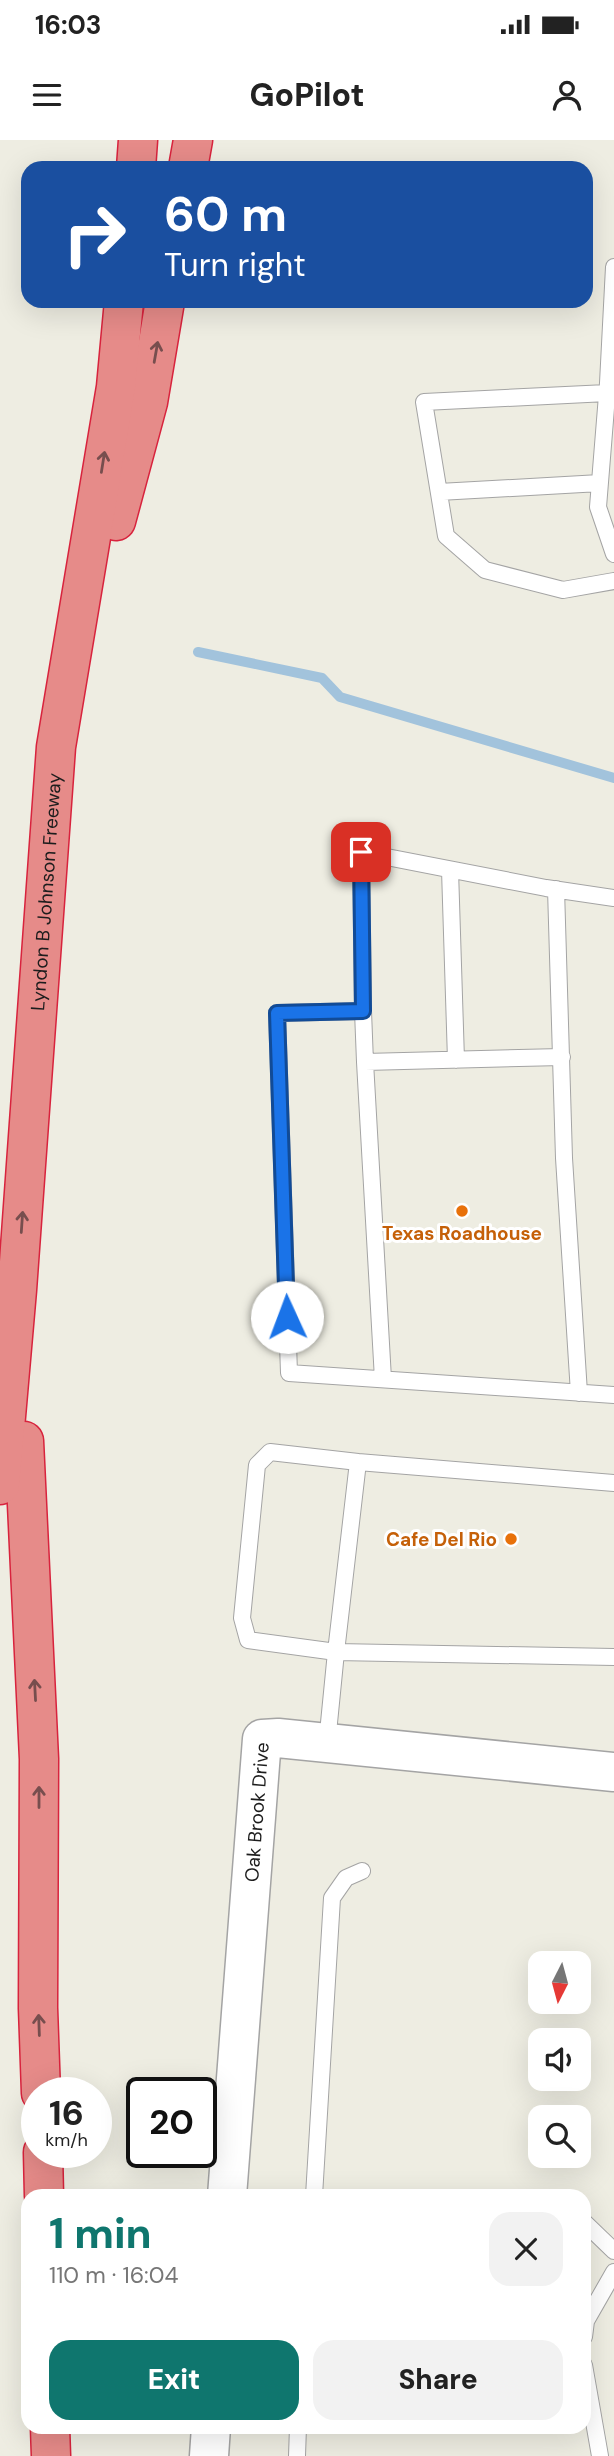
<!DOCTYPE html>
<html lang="en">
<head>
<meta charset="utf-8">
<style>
	:root { --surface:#fff; --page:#f2f2f2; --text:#222; --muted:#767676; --accent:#0f766e }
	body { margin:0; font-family:"DM Sans",sans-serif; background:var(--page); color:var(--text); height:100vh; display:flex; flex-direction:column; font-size:26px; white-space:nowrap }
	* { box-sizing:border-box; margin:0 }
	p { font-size:23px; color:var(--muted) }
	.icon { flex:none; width:38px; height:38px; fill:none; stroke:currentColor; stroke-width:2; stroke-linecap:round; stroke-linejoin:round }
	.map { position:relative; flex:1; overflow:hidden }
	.panel { position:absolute; left:21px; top:2049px; width:570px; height:245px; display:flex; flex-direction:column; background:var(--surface); border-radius:21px; box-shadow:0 7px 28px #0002 }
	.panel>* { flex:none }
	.top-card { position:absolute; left:21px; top:21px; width:572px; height:147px; border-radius:21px; box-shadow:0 7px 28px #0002; background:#1a4fa0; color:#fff; overflow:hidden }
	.needle { width:46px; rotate:186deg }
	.tools { position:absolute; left:528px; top:1811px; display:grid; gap:14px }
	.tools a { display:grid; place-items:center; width:63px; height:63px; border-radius:14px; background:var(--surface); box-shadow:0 7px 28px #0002; font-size:35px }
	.speed { position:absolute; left:21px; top:1937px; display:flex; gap:14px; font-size:35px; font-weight:700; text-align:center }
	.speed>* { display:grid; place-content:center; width:91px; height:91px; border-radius:50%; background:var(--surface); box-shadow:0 7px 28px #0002; line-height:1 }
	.speed small { font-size:18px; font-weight:400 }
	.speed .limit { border:4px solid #111; border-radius:10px; background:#fff; color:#111 }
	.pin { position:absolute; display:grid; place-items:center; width:60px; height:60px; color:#fff; margin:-30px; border-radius:14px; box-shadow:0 4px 10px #0006 }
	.me { position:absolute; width:77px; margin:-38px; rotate:358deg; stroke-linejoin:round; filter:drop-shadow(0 0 5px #0008) }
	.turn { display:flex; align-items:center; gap:24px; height:147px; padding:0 28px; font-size:32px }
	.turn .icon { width:91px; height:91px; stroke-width:2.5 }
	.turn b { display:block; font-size:49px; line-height:60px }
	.round { display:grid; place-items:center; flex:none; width:74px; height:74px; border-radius:21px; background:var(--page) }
	.summary { display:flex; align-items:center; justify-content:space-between; height:119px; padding:0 28px }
	h1 { font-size:42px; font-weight:800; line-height:52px; color:var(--accent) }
	.action { display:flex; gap:14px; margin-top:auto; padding:14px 28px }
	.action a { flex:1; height:80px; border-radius:21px; background:var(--accent); color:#fff; font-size:28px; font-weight:800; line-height:80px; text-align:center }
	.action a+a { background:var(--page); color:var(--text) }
	.status { display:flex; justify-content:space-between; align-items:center; height:49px; padding:0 35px; background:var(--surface); direction:ltr }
	.status svg { height:19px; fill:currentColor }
	header { display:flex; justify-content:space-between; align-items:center; height:91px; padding:0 28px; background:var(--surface); font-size:32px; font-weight:800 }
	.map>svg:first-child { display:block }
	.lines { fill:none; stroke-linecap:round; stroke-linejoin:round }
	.stream { stroke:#a2c3dc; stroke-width:10 }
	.service-casing { stroke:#a4a4a4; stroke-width:18 }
	.tertiary-casing { stroke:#a4a4a4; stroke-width:41 }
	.motorway-casing { stroke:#d8233d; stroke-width:41 }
	.service { stroke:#fff; stroke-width:16 }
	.tertiary { stroke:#fff; stroke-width:38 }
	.motorway { stroke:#e68b89; stroke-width:38 }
	.oneway { stroke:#774e4e }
	.route-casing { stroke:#114b97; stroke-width:18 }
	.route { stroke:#1a73e8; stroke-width:12 }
	.food-dot { fill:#e8710a; stroke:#fff; stroke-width:2.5 }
	.labels { text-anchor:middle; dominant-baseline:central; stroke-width:6; stroke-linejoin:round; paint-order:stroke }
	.street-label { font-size:19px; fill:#1d1d1d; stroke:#fff }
	.food-label { font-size:19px; font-weight:bold; fill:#c56008; stroke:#fff }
</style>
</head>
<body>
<div class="status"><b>16:03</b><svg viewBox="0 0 49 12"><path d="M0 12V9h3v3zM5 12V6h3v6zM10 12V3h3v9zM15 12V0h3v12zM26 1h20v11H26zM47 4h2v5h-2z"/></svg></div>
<header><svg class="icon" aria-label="menu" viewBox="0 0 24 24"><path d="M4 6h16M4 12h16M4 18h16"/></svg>GoPilot<svg class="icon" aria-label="person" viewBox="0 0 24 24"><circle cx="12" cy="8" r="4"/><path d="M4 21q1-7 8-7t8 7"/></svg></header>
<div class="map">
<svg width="614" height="2316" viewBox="0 0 614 2316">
	<rect width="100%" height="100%" fill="#eeede2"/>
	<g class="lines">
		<path class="stream" d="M198 512 322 538 340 557 614 638"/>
		<defs>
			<path id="service" d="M614 127 608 243 598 367 614 414
				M607 253 424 262 446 396 485 430 563 450 614 441
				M439 352 600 343
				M450 730 456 920
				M556 749 564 1018 579 1253
				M614 758 546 748 361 712 363 871 277 873 289 1233 614 1255
				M363 871 365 922 562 917
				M365 922 383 1239
				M358 1322 270 1312 257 1325 242 1478 248 1500 336 1512 358 1322 614 1343
				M327 1603 336 1512 614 1517
				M314 2056 332 1758 346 1738 362 1731
				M584 2082 614 2111
				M584 2197 586 2181 614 2132
				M584 2225 600 2316
				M297 2316 298 2287"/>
			<g id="tertiary">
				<path id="s1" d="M227 2056 262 1599 278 1598 614 1632"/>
				<path d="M209 2316 211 2287"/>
			</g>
			<g id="motorway">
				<path d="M136 28 138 0"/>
				<path d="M188 28 193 0"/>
				<path d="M116 381 148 262 165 161"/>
				<path d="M24 1301 39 1619 38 1868 41 1953"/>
				<path id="s2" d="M0 1345 17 1150 56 607 116 247 124 161"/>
				<path d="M43 2012 44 2056"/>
				<path d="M50 2287 51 2316"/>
			</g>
		</defs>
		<use href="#service" class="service-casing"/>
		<use href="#tertiary" class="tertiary-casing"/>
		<use href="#motorway" class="motorway-casing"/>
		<use href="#service" class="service"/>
		<use href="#tertiary" class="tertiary"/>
		<use href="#motorway" class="motorway"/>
	</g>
	<defs><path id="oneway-shaft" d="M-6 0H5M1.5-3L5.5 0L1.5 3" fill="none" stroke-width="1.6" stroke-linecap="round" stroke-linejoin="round" transform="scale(1.75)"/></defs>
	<g class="oneway">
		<use href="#oneway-shaft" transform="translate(156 212) rotate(-80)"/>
		<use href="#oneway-shaft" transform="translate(103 322) rotate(-81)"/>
		<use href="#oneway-shaft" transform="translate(22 1082) rotate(-86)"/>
		<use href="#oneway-shaft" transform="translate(35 1550) rotate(-93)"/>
		<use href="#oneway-shaft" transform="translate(39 1657) rotate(-90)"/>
		<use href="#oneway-shaft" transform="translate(39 1885) rotate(-92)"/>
	</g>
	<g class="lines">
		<defs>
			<path id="route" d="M287 1177 277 873 363 871 361 712"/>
		</defs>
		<use href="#route" class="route-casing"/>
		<use href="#route" class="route"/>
	</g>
	<g class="food-dot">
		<circle cx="462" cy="1071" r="7"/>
		<circle cx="511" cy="1399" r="7"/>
	</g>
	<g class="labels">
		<g class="street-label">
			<text stroke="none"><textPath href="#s2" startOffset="595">Lyndon B Johnson Freeway</textPath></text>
			<text stroke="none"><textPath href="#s1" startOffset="385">Oak Brook Drive</textPath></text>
		</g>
		<g class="food-label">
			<text x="462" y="1093">Texas Roadhouse</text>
			<text x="497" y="1399" text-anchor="end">Cafe Del Rio</text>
		</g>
	</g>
</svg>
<div class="tools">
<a><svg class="needle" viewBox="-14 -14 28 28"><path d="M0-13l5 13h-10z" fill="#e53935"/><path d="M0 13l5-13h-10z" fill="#767676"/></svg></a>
<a><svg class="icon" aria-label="sound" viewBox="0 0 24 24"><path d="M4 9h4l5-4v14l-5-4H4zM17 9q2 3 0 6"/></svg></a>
<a><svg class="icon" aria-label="search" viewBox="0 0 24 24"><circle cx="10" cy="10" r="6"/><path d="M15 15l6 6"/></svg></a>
</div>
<div class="speed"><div>16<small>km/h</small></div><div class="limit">20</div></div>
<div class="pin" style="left:361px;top:712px;background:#d93025"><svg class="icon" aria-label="arrive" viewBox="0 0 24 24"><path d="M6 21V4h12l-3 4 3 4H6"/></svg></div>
<svg class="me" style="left:287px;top:1177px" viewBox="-20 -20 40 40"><circle r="19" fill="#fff"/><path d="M0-13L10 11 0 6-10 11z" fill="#1a73e8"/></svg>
<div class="top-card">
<div class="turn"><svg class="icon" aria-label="right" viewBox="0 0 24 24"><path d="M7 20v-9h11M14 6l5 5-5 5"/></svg><div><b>60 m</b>Turn right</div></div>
</div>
<section class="panel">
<div class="summary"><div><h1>1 min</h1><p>110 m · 16:04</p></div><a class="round"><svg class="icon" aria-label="close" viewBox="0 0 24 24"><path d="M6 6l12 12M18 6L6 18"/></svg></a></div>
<div class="action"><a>Exit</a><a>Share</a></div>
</section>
</div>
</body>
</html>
